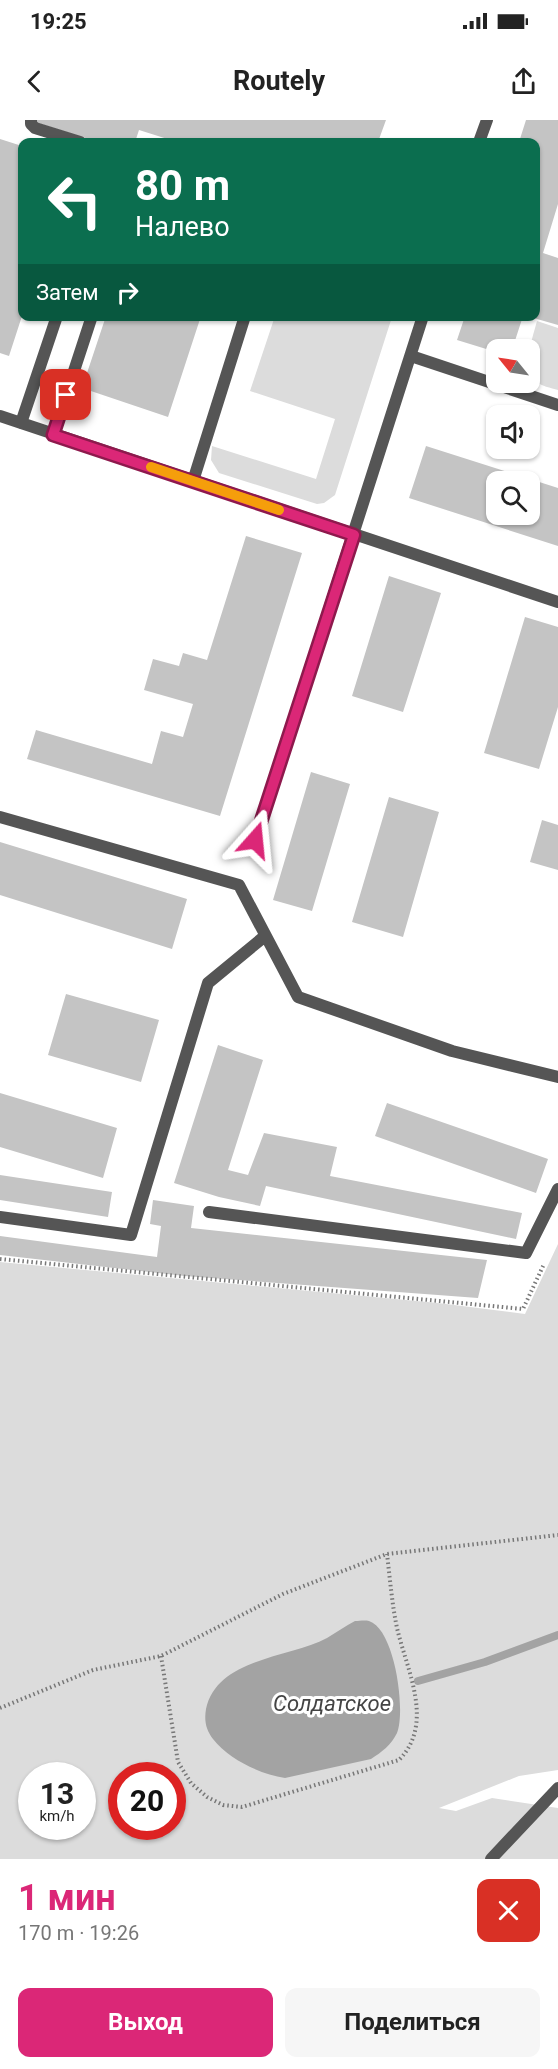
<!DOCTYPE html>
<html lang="ru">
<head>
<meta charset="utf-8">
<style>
	:root { --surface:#fff; --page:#f6f6f6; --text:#222; --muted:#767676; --accent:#db2777 }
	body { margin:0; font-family:Roboto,sans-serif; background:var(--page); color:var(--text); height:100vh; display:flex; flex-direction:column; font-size:22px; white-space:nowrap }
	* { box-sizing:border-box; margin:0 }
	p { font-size:20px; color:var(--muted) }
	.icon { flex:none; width:33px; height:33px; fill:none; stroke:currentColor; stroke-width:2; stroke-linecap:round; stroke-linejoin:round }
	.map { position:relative; height:1739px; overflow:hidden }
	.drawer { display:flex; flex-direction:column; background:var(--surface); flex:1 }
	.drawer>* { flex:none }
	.guide { position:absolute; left:18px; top:18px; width:522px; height:183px; border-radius:12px; box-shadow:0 2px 4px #0004; background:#0b6e4f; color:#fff; overflow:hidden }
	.needle { width:39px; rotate:300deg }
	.tools { position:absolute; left:486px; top:219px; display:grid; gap:12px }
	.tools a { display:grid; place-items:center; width:54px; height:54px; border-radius:12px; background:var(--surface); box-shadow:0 2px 4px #0004; font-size:30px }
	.speed { position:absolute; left:18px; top:1642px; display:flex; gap:12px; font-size:30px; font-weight:700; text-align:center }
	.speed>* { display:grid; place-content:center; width:78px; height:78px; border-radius:50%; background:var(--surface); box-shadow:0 2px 4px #0004; line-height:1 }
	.speed small { font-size:15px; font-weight:400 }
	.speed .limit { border:9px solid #d22; background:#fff; color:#111 }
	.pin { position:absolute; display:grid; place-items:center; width:51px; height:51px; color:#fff; margin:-26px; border-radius:12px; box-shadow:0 3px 9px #0006 }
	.me { position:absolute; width:66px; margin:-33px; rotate:18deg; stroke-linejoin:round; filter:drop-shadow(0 0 4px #0008) }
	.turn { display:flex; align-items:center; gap:21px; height:126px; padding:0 18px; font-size:27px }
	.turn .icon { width:78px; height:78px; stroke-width:2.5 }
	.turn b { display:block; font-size:42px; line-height:51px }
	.then { display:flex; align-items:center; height:57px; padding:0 18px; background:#0003; gap:12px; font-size:22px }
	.round { display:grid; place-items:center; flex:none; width:63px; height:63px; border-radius:12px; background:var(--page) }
	.headline { display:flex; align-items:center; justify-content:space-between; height:102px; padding:0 18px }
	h1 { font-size:36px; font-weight:700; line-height:45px; color:var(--accent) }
	.primary-button { display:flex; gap:12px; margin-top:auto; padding:12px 18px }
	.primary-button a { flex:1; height:69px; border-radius:12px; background:var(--accent); color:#fff; font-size:24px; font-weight:700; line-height:69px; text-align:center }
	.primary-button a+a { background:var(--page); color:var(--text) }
	.status { display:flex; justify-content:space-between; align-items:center; height:42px; padding:0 30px; background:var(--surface); direction:ltr }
	.status svg { height:16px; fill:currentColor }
	header { display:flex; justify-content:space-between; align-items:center; height:78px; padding:0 18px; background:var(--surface); font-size:27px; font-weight:700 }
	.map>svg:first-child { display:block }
	.green { fill:#dcdcdc; fill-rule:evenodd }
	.water { fill:#a3a3a3 }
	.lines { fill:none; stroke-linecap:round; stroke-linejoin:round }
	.stream { stroke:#a3a3a3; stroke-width:8 }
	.building { fill:#c4c4c4; fill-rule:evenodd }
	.path { stroke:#777; stroke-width:4; stroke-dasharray:1.5 3; stroke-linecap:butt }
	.service { stroke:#555; stroke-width:12 }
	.route-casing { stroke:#8e194d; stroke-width:15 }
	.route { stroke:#db2777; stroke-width:10 }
	.slow { stroke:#f59e0b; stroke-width:10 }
	.labels { text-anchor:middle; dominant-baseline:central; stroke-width:6; stroke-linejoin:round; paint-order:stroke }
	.water-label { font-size:22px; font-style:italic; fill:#444; stroke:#fff }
</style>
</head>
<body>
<div class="status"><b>19:25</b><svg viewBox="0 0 49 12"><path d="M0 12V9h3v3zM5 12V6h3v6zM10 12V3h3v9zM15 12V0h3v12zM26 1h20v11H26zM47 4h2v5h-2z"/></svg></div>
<header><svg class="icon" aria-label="back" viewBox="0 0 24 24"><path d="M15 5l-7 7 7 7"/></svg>Routely<svg class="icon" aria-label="share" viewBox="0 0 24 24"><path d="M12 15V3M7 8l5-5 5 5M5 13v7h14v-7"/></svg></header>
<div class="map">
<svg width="558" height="1739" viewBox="0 0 558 1739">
	<rect width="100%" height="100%" fill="#fff"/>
	<path class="green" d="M275 196 392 197 335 375 324 383 317 384 219 353 211 340 212 326 316 359 335 299 250 271Z
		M537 201 558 208V270C551 268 541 266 535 261 521 250 533 216 537 201Z
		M558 1124V1650L519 1656 439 1688 456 1691 492 1678 558 1688V1739H0V1142L438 1183 525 1194ZM32 1656H82V1707H32ZM122 1656H172V1707H122Z"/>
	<path class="water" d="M355 1501C359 1501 365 1500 369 1501 395 1509 406 1591 397 1613 391 1625 382 1632 371 1639L285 1658C259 1654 229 1639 213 1619 206 1610 204 1601 206 1589 217 1538 289 1538 327 1518 337 1512 345 1506 355 1501Z"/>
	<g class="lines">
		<path class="stream" d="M418 1561 485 1542 558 1515"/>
	</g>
	<path class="building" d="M36 0H386L378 22H177L139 10 135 22H98L35 2Z
		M526 0H558V84L543 133 558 138V205L530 197 536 196V22H519Z
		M0 19 22 26V196L9 236 0 233Z
		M106 196H201L168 297 82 268Z
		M465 196H523L512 230H496V232L457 220Z
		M426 326 558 368V426L409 378ZM496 362H530V394H496Z
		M246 416 302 433 220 696 27 639 36 610 152 644 161 611 183 617 193 584 144 570 153 539 179 546 183 533 207 540Z
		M389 456 441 473 403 592 352 576Z
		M525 497 558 507V587L539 649 484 633Z
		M311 652 350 664 312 791 273 780Z
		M389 677 439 692 403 817 352 802Z
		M542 700 558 705V750L530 742Z
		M0 722 187 779 172 829 0 775Z
		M66 874 159 900 141 962 48 935Z
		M218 925 263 940 228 1050 248 1055 264 1013 337 1027 330 1056 522 1093 516 1119 266 1066 260 1086 219 1077 174 1063Z
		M0 973 117 1008 103 1058 0 1027Z
		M387 983 548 1039 536 1073 375 1016Z
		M0 1055 112 1072 108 1097 0 1080Z
		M153 1080 194 1086 191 1108 487 1140 478 1178 185 1156 0 1135V1116L157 1137 161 1106 150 1104Z"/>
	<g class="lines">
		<path class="path" d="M0 1139 523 1189 544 1144
			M161 1536 178 1642 191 1663 207 1677 223 1685 242 1687 399 1640C435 1603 407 1551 397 1508 392 1484 390 1459 387 1434
			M0 1588 93 1550 161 1536 283 1474 387 1434 558 1415"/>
		<path class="service" d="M31 0V4L35 8 80 22
			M479 22 487 0
			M411 236 558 285
			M0 296 558 482
			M21 303 57 196
			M53 315 92 196
			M193 361 245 196
			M0 697 239 765 298 877 452 931 558 957
			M255 720 423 196
			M209 1092 526 1133 558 1069
			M0 1097 131 1115 208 863 265 816
			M491 1739 558 1668"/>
	</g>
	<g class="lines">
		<defs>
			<path id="route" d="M66 275 53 315 354 415 255 720"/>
		</defs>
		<use href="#route" class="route-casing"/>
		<use href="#route" class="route"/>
		<path class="slow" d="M151 347 279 390"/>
	</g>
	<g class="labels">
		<g class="water-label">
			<text x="332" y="1583">Солдатское</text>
		</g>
	</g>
</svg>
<div class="tools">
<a><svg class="needle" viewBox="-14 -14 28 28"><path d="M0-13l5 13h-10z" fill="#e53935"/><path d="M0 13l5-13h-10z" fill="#767676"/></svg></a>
<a><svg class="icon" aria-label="sound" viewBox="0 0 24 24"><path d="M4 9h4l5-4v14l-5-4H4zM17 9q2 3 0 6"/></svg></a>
<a><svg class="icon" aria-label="search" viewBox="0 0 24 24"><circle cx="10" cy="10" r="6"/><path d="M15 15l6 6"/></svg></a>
</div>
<div class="speed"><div>13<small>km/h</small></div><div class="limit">20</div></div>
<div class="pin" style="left:66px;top:275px;background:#d93025"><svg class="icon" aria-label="arrive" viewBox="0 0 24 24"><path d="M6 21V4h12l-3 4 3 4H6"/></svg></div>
<svg class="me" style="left:255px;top:720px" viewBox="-20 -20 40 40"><path d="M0-17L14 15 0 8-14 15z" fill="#db2777" stroke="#fff" stroke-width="4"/></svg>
<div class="guide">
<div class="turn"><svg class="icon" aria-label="left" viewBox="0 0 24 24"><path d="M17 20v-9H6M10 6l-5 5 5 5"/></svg><div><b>80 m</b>Налево</div></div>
<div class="then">Затем<svg class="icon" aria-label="right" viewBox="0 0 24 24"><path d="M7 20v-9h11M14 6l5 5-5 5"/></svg></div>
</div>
</div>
<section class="drawer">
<div class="headline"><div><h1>1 мин</h1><p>170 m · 19:26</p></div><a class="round" style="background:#d93025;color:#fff"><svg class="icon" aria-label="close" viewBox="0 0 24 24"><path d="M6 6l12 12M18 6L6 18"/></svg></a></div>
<div class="primary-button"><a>Выход</a><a>Поделиться</a></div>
</section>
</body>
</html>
